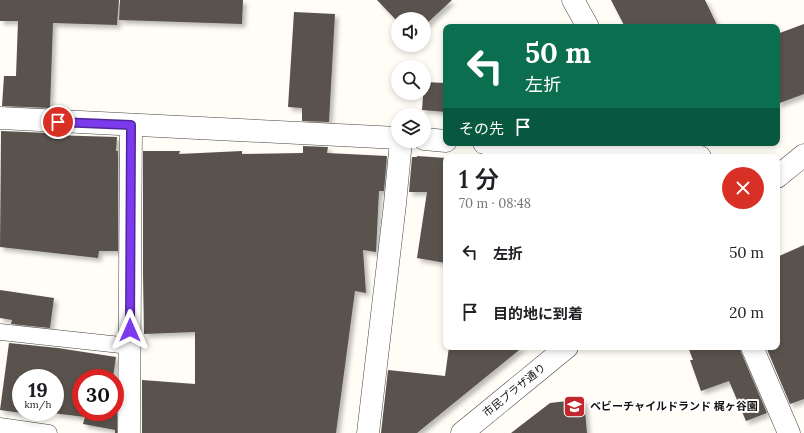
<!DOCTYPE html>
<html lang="ja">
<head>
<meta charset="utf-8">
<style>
	:root { --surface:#fff; --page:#f2f2f2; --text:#202124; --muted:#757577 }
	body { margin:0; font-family:Lora,"Noto Sans JP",serif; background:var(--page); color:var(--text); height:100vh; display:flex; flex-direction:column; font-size:15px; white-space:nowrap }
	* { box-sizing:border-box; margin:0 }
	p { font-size:13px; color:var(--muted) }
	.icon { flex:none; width:22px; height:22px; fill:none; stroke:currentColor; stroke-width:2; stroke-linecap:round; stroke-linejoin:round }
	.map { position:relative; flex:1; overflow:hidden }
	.sheet { position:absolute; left:443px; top:154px; width:337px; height:196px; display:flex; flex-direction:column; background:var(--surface); border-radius:8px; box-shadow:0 2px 6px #0003 }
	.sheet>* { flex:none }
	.hud { position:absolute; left:443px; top:24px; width:337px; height:122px; border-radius:8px; box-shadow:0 2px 6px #0003; background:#0b6e4f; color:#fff; overflow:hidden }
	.buttons { position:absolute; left:391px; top:12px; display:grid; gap:8px }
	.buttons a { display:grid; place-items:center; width:40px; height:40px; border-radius:50%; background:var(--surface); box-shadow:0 2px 6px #0003; font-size:20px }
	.speed { position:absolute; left:12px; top:369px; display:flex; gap:8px; font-size:20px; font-weight:700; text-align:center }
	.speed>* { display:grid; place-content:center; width:52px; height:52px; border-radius:50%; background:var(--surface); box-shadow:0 2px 6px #0003; line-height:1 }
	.speed small { font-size:10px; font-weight:400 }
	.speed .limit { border:6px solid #d22; background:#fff; color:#111 }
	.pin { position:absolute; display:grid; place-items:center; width:34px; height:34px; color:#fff; margin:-17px; border:2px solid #fff; border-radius:50%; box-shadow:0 1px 4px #0007 }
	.me { position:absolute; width:44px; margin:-22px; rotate:0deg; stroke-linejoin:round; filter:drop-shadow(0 0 3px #0008) }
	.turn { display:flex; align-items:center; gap:14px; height:84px; padding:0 16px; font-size:18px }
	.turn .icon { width:52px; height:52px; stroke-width:2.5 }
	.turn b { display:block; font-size:28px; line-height:34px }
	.then { display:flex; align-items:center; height:38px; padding:0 16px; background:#0003; gap:8px; font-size:15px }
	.round { display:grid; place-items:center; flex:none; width:42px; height:42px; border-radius:21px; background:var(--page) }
	.headline { display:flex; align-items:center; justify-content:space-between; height:68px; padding:0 16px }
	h1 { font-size:24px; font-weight:600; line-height:30px }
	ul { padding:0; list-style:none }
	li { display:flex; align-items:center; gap:12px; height:60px; padding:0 16px }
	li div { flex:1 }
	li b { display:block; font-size:15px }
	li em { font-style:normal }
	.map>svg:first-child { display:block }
	.building { fill:#5a524d; fill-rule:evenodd; filter:url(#shadow) }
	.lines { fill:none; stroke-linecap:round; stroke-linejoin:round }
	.service-casing { stroke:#444; stroke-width:17 }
	.minor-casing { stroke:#444; stroke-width:23 }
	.tertiary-casing { stroke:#444; stroke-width:23 }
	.service { stroke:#fff; stroke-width:16 }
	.minor { stroke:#fff; stroke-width:22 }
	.tertiary { stroke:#fff; stroke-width:22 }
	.route-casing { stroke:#51269a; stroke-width:10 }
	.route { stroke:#7c3aed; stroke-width:7 }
	.labels { text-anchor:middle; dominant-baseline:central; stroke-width:4; stroke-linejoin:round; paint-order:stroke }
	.street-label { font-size:11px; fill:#111; stroke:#fff }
	.poi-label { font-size:11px; font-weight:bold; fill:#111; stroke:#fff; text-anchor:start }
</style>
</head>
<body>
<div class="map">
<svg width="804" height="433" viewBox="0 0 804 433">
	<defs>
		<filter id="shadow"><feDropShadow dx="3.5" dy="3.5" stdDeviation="2" flood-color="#0004"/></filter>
	</defs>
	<rect width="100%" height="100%" fill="#fffdf5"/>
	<path class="building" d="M0 0H119L117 25 53 23 50 108 2 106 4 76H16L18 21H0Z
		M120 0H243L242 24 119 20Z
		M377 0H452L424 26V19H398V22Z
		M611 0H705L718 27H625Z
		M294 12 335 14 329 122 302 121V108L288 107Z
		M804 24V94L777 104V34Z
		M424 82 446 83V112L422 110Z
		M1 131 49 133V135L117 137 116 151H118V251H99L98 258 0 247Z
		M303 146 328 147 327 153 387 156 384 191H379L376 252 363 250 366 293 355 291 336 433H142V380L195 384V332L144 334 143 274V151H180L179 154 242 151V154L303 153Z
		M417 156 446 158V263L417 258 427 192H409L412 157H417Z
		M804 245V399L790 404 766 347H777V257Z
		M0 290 54 298 50 328 11 324 12 320 0 318Z
		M9 343 58 348 116 357 113 377 117 378V433H115V430L83 424 85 417 44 412H55V378H21V412H37V415L0 410ZM81 378H115V412H81Z
		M449 347H523L417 433H381L388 370 445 376Z
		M688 347H740L741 352 767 413 746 421 729 381 701 391 690 360H693Z
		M584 399 587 433H511L550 403Z"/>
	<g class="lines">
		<defs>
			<path id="service" d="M0 332 130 346
				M0 426 49 433"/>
			<path id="minor" d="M573 0 588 27
				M0 118 398 138
				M424 139 446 141
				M484 143 662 154 700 157
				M752 347 789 433
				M129 433 131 125
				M368 433 395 204 401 141"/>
			<path id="tertiary" d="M777 177 804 155
				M462 433 567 347"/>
		</defs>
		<use href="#service" class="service-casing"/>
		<use href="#minor" class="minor-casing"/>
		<use href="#tertiary" class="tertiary-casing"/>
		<use href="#service" class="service"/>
		<use href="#minor" class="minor"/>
		<use href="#tertiary" class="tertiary"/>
	</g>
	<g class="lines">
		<defs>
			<path id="route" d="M58 122 131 125 130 330"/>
		</defs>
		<use href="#route" class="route-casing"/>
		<use href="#route" class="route"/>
	</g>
	<defs>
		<symbol id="school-square" viewBox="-11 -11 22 22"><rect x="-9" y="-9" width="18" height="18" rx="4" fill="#c4262e" stroke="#fff"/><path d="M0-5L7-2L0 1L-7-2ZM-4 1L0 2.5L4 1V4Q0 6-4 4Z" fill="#fff"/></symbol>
	</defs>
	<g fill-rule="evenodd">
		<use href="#school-square" x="562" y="394" width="25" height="25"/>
	</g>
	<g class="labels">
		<g class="street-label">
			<text transform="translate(514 390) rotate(-39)">市民プラザ通り</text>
		</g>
		<g class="poi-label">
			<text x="590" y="406">ベビーチャイルドランド 梶ヶ谷園</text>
		</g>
	</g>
</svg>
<div class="buttons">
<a><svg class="icon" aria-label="sound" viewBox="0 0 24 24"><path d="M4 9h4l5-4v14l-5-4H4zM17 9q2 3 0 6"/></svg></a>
<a><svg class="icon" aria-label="search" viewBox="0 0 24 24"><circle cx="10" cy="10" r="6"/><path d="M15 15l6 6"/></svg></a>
<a><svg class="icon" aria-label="layers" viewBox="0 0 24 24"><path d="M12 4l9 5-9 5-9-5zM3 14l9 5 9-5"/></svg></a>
</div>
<div class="speed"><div>19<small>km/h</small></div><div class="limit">30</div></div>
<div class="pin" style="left:58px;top:122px;background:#d93025"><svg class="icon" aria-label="arrive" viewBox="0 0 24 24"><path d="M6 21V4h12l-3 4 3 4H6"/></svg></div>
<svg class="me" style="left:130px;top:330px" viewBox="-20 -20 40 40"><path d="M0-17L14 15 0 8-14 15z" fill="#7c3aed" stroke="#fff" stroke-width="4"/></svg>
<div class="hud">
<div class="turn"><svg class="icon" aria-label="left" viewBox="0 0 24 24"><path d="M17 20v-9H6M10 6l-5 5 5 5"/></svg><div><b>50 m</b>左折</div></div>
<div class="then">その先<svg class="icon" aria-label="arrive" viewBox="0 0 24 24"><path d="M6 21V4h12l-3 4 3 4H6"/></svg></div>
</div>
<section class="sheet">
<div class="headline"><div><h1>1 分</h1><p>70 m · 08:48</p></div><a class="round" style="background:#d93025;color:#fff"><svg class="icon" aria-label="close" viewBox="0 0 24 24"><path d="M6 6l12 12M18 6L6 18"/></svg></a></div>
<ul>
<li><svg class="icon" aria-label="left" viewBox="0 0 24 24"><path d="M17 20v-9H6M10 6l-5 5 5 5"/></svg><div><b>左折</b></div><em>50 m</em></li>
<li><svg class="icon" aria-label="arrive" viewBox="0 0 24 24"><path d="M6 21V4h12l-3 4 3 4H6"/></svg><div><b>目的地に到着</b></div><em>20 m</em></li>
</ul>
</section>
</div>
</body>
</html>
